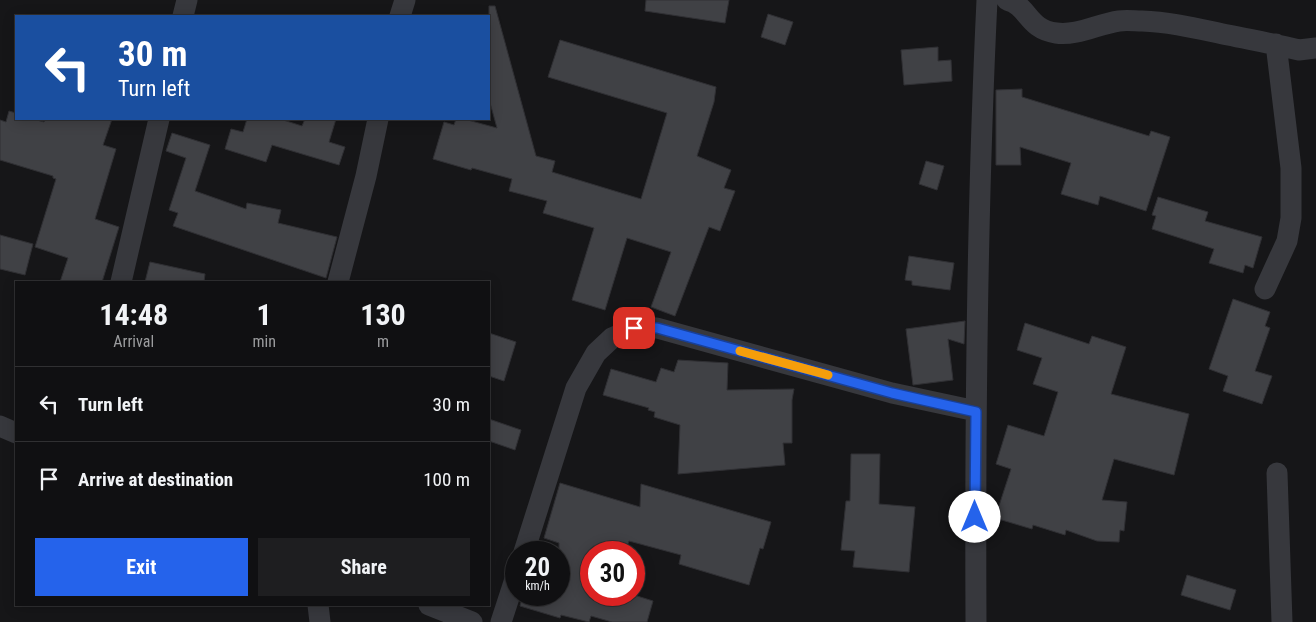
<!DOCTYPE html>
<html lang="en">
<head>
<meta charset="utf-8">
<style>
	:root { --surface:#101012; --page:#1e1e20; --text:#f1f3f6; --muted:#9c9d9f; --line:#303032; --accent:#2563eb }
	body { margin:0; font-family:"Roboto Condensed",sans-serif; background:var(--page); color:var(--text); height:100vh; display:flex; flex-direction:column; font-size:19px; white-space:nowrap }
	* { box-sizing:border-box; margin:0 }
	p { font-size:16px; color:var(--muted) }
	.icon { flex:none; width:28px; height:28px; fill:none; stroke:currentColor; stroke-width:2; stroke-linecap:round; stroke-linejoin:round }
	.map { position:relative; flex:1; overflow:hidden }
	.drawer { position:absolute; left:15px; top:281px; width:475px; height:325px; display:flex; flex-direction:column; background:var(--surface); border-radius:0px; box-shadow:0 2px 12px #0003,0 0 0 1px var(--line) }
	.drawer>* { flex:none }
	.hud { position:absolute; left:15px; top:15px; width:475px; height:105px; border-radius:0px; box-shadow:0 2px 12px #0003,0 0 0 1px var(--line); background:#1a4fa0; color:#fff; overflow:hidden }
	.speed { position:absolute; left:505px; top:541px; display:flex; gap:10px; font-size:25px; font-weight:700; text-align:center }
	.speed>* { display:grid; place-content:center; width:65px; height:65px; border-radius:50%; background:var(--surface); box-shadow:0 2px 12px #0003,0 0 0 1px var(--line); line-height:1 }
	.speed small { font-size:12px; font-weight:400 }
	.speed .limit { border:8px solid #d22; background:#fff; color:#111 }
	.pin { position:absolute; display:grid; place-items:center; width:42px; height:42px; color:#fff; margin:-21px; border-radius:10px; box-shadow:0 2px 8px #0006 }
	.me { position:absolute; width:55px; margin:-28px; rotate:0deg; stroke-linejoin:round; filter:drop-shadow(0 0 4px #0008) }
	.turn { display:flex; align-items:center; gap:18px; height:105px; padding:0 20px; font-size:22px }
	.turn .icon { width:65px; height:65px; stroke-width:2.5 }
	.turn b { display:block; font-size:35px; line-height:42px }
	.eta { display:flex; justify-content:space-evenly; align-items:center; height:85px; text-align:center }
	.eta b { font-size:30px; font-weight:700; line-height:35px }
	.primary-button { display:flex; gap:10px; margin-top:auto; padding:10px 20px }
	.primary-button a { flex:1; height:58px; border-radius:0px; background:var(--accent); color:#fff; font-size:20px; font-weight:700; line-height:58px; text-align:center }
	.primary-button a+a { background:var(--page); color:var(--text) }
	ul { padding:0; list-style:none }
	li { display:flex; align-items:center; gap:15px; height:75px; padding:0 20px; border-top:1px solid var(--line) }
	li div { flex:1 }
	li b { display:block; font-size:19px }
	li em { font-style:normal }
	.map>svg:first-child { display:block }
	.building { fill:#404145; stroke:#303034 }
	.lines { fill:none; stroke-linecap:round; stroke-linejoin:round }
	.minor { stroke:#37383d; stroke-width:21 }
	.route-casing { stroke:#184099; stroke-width:12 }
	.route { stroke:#2563eb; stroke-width:9 }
	.slow { stroke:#f59e0b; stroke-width:9 }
</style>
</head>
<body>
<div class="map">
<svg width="1316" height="622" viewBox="0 0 1316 622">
	<rect width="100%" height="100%" fill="#161618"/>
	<path class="building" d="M646 0H729L725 23 645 11Z
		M489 6H495L536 156 555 161 552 172 641 199 667 113 548 77 560 40 716 87 714 102 697 156 731 170 724 188 735 191 720 231 709 227 675 316 651 307 671 252 627 238 605 310 572 300 594 228 543 213 547 201 509 191 512 179 472 168 471 170 433 159 444 122 454 125 456 119H464L497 128 489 99Z
		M768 14 793 22 785 45 761 37Z
		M938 47V61L951 60 952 81 904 85 901 50Z
		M1022 89V97L1149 136 1151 131 1170 137 1146 211 1100 196 1098 205 1061 194 1071 163 1020 147 1021 165H996V90Z
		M9 111 16 113V119H33L44 122 46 119H112L103 145 116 149 95 219 119 227 102 282H60L68 258 35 247 56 179 53 178V176L0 160V120L6 122Z
		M247 119H280L302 126 305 119H336L329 142 345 147 339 165 272 145 266 162 225 149 231 129 243 132Z
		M172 133 210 145 195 191 246 209 247 203 281 210 278 223 337 237 326 278 173 226 178 213 169 210 186 158 166 151Z
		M926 161 944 166 937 190 919 184Z
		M1158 197 1208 212 1205 221 1262 237 1253 268 1245 265 1243 273 1209 263 1214 249 1152 229 1156 216 1152 215Z
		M0 235 33 244 25 275 0 269Z
		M909 256 954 263 950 290 912 285V281L905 280Z
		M150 262 205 274 204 282H145Z
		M1233 299 1270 312 1265 326 1270 328 1255 371 1272 376 1262 404 1223 391 1228 376 1209 369Z
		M965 321 964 344 948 339 953 380 913 385 906 329Z
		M1025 323 1089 344 1092 336 1126 347 1111 394 1189 414 1174 475 1114 459 1102 500 1127 502 1124 531 1120 530 1119 542 1097 541 1066 530 1065 535 1033 525 1032 529 995 518 1011 469 996 464 1008 425 1044 436 1058 392 1033 384 1042 358 1017 350Z
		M489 333 516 342 504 381 489 376Z
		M678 360 728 363 727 390 794 389 792 400V443H783L785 465 678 474 680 425 654 417 655 412 648 410 649 408 603 395 611 369 656 382 661 368 674 372Z
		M489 419 521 430 515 450 489 441Z
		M851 454H880L879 504 915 507 909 572 853 567 855 551 841 550 846 501H850Z
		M560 483 640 507 641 484 771 522 763 549 760 548 749 585 679 564 681 555 629 541 625 552H591V595H634L653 601 647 622H612L591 616 589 622 561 615 560 618 520 606 523 595H559V543L544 538Z
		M1187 575 1236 590 1230 610 1181 595Z"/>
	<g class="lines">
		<path class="minor" d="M1007 0C1029 6 1027 29 1056 33 1077 36 1098 24 1119 21 1126 20 1135 21 1142 21 1172 22 1199 29 1228 35 1252 40 1275 44 1299 50L1316 48
			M183 16 187 0
			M400 16 405 0
			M121 282 159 119
			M338 282 366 176 378 119
			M1265 289 1287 241 1291 218V168L1276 44
			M0 426 16 433
			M1277 473 1282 622
			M524 552 576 388 596 353 612 338 635 328H657L892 393 976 411
			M318 605 320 622
			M429 605 472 622
			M501 622 516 576
			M976 622C975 415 977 207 987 0"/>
	</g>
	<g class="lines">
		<defs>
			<path id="route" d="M634 328H657L892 393 976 412 975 517"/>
		</defs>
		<use href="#route" class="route-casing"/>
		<use href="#route" class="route"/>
		<path class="slow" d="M740 351 828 375"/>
	</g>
</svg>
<div class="speed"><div>20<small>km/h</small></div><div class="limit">30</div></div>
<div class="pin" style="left:634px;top:328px;background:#d93025"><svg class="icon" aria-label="arrive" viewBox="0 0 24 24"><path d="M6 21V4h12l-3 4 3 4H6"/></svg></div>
<svg class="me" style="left:975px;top:517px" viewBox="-20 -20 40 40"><circle r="19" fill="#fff"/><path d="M0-13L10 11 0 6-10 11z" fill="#2563eb"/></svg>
<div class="hud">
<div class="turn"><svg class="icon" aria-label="left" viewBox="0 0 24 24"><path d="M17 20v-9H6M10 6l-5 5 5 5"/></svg><div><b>30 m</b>Turn left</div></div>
</div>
<section class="drawer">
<div class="eta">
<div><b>14:48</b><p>Arrival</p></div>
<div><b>1</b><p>min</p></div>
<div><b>130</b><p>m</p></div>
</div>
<ul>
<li><svg class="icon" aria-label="left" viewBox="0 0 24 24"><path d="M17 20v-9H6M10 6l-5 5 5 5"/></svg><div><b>Turn left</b></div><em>30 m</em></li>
<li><svg class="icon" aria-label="arrive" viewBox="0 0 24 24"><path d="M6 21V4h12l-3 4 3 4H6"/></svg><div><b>Arrive at destination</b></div><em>100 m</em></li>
</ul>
<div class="primary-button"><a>Exit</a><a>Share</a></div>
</section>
</div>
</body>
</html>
